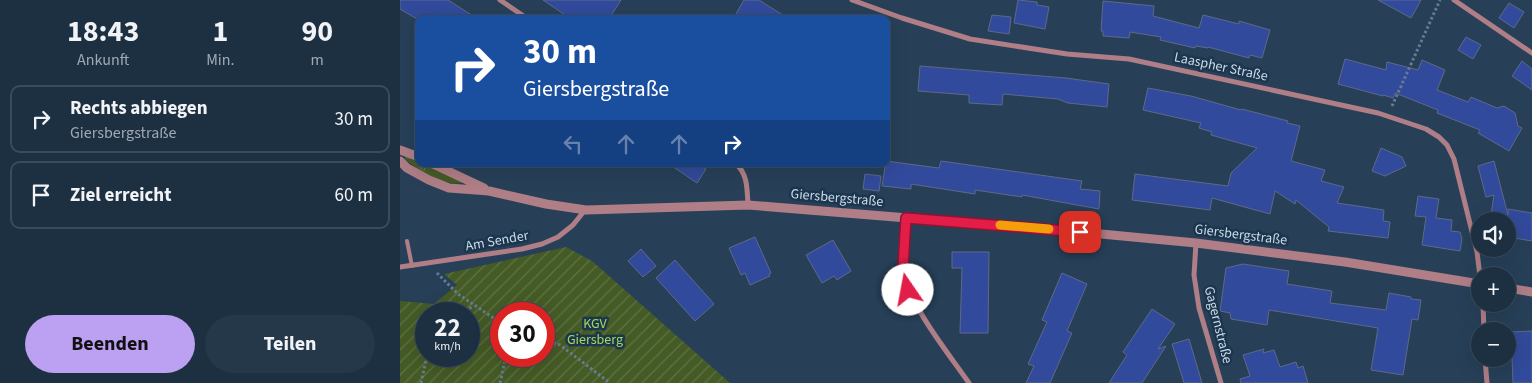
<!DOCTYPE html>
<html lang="de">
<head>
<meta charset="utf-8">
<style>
	:root { --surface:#1d3042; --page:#253849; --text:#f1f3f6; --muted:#a0a9b2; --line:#3b4b5b; --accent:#bca0f2 }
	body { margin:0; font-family:"Source Sans 3",sans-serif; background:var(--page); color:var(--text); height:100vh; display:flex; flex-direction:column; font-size:19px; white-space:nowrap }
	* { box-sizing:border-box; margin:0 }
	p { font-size:16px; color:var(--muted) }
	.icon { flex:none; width:28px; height:28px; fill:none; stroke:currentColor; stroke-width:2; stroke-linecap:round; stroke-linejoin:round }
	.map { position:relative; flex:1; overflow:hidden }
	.drawer { display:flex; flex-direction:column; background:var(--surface); width:400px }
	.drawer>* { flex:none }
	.banner { position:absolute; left:15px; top:15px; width:475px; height:152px; border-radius:10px; box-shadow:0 5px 20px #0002,0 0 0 1px var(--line); background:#1a4fa0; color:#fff; overflow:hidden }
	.buttons { position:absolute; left:1071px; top:212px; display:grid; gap:10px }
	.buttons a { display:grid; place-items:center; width:45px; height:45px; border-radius:50%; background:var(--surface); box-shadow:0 5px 20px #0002,0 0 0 1px var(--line); font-size:25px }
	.speed { position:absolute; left:15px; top:302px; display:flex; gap:10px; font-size:25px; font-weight:700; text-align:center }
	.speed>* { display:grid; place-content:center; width:65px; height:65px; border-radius:50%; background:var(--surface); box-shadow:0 5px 20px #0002,0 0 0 1px var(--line); line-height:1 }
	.speed small { font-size:12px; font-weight:400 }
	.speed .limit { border:8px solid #d22; background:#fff; color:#111 }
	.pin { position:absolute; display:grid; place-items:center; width:42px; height:42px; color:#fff; margin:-21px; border-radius:10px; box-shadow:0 2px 8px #0006 }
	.me { position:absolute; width:55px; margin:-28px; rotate:348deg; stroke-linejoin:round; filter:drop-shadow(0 0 4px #0008) }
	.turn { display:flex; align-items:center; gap:18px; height:105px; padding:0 25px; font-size:22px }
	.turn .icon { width:65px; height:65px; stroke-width:2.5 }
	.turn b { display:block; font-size:35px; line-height:42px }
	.lanes { display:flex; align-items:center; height:48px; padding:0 25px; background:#0003; justify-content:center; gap:25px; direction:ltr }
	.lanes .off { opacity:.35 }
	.eta { display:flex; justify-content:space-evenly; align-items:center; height:85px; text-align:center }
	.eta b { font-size:30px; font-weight:700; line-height:35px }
	.primary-button { display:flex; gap:10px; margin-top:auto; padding:10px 25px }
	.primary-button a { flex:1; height:58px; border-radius:30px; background:var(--accent); color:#111; font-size:20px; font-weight:700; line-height:58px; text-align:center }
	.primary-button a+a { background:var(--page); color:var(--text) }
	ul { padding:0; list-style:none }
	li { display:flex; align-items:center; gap:15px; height:68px; margin:0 10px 8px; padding:0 15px; border:2px solid var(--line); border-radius:10px }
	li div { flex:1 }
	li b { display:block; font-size:19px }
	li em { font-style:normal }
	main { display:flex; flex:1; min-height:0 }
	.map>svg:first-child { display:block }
	.grass { fill:url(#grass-tufts) }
	.garden { fill:url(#garden-furrows); fill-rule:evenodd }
	.building { fill:#324a9b; stroke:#5d6989 }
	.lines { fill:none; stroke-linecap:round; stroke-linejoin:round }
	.path { stroke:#677c90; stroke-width:3; stroke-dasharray:2.5 2.5; stroke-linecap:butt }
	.service { stroke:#af7e86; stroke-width:4 }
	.minor { stroke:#af7e86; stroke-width:5 }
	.tertiary { stroke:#af7e86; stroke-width:9 }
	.route-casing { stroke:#92132f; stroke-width:12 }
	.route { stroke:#e11d48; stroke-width:9 }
	.slow { stroke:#f59e0b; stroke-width:9 }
	.labels { text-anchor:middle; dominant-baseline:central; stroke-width:5; stroke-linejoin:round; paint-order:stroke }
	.street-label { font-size:14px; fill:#cbdae9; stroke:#1c364d }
	.park-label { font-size:14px; fill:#a5d859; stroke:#1c364d }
</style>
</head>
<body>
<main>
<section class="drawer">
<div class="eta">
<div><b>18:43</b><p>Ankunft</p></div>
<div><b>1</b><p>Min.</p></div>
<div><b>90</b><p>m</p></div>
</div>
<ul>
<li><svg class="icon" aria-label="right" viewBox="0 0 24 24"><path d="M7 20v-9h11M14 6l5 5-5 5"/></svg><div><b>Rechts abbiegen</b><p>Giersbergstraße</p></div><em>30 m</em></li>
<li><svg class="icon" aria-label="arrive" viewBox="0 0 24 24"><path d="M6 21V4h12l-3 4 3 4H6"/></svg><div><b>Ziel erreicht</b></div><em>60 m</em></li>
</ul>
<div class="primary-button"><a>Beenden</a><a>Teilen</a></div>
</section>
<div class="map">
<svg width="1132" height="383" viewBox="0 0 1132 383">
	<defs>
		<pattern id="grass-tufts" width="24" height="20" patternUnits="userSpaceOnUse" patternTransform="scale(1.25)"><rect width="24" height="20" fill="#455b25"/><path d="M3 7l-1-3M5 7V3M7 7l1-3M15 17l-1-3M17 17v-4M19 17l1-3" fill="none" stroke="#5e7245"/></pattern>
		<pattern id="garden-furrows" width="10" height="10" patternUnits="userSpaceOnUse" patternTransform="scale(1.25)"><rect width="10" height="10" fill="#455b25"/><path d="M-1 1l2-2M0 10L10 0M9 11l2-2" fill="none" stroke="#5e7245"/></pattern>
	</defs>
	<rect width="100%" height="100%" fill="#274058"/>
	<path class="grass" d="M6 157 61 181 62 183C46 186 17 170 5 159Z"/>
	<path class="garden" d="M166 247 192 261 330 383H0V301L34 304 57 285 44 274ZM26 314H69V356H26ZM101 314H144V356H101Z"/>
	<path class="building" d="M0 0H48L78 19H17L0 9Z
		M143 0H221L209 19H171Z
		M344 0H359L389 19H333Z
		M618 0 637 2V5L649 7 645 29 614 23Z
		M978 0H1021L1011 18Z
		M703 1 754 6 753 16 799 28 803 15 839 24V21L870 30 862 58 850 55 849 58 808 47V48L796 46 795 48 760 40 761 37 730 32 729 38 703 36V31H701Z
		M1109 3 1124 12 1114 28 1099 18Z
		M592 15 611 17 609 34 588 31Z
		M1066 37 1081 45 1073 59 1058 50Z
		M945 59 986 70 987 62 1018 70 1022 60 1045 70 1037 90 1068 102 1071 97 1097 108 1104 106 1115 113 1118 126 1122 128 1109 151 1078 133 1080 130 1037 113 1038 110 995 93 993 98 983 95V96L938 84Z
		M1122 61 1132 69V90L1112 76Z
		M520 66 666 78 709 84 707 107 668 103 658 99 603 94 602 105 569 103V95L518 91Z
		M748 88 791 96 841 110 842 109 888 121 887 123 900 126 891 161 925 170 921 181 944 187 937 203 984 210 983 221 990 222 988 238 928 231 929 227 896 200 895 204 875 191 870 214 812 198 810 210 732 200 735 174 828 186 831 173 857 148 811 135 812 132 799 128 801 123 743 110Z
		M981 148 1002 157 1006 166 985 176 972 171Z
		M486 161 539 168 541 161 682 181 680 189 700 191 699 209 622 195V197L575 190V194L511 184V189L482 186Z
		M1094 161 1108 215V209L1132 213V241L1108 237V221H1090L1094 195 1086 197 1078 166Z
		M269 164H298L306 169 297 183Z
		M465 174 481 176 479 191 463 189Z
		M1018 196 1039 199 1036 218 1052 220 1051 231 1060 232 1062 239 1060 251 1022 245 1026 217 1015 216Z
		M355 237 371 273 369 274 370 276 350 285 345 273 341 275 329 248Z
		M433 240 451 271 437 280 434 276 422 283 406 255Z
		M241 249 256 266 243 277 228 261Z
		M552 252H589L588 333H560L562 268H552Z
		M275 260 314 304 295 321 256 278Z
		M843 264 889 271 887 284 932 291 930 303 986 310 989 293 1011 297V299L1021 300 1018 320 1012 319 1003 375 971 370 978 328 869 310 867 325 831 319 830 313 820 311 826 268Z
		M662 273 687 284 667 331 672 333 650 383H626L634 366 628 364 647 322 642 320Z
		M752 309 775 324 758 349 766 346 742 383H709L727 355 723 352Z
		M1132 331V383H1113L1111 332Z
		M789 339 802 383H784L772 344Z
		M864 349 863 353 874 350 880 367 896 362 898 368 903 366 908 383H841L840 379 850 376 843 355Z"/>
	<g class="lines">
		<path class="path" d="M992 106 1040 0
			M37 273 58 294 101 323
			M61 314 73 306
			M144 339 160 345 210 383
			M21 383 27 356
			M100 383 106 356"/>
		<path class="service" d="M7 241 12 266"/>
		<path class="minor" d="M100 0 128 19
			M452 0 502 18 570 39 667 54 729 59 978 113 1026 129 1039 137 1047 145 1054 159 1077 252 1080 276
			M1054 0 1132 53
			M336 164C348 174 347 190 348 205
			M506 218C504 234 501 251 503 267 508 305 547 351 569 383
			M796 243 794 275 799 308 821 383
			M0 267 122 249 142 244 158 237 173 225 185 210
			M1083 304 1084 331
			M1085 359 1087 383"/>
		<path class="tertiary" d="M0 150 19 157
			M0 161 7 168 29 180 49 188 89 191 146 204 186 210 348 205 680 232 796 243 945 262 1080 284
			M33 164 84 188
			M1108 288 1132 292"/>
	</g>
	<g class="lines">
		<defs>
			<path id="route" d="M508 290 503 267 506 218 680 232"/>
		</defs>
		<use href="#route" class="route-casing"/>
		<use href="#route" class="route"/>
		<path class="slow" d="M600 225 649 229"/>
	</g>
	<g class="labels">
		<g class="street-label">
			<text transform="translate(821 67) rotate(12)">Laaspher Straße</text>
			<text transform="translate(437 198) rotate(5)">Giersbergstraße</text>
			<text transform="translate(841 235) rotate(7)">Giersbergstraße</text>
			<text transform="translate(97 241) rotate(-10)">Am Sender</text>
			<text transform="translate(818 325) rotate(76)">Gagernstraße</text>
		</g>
		<g class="park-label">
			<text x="195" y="324">KGV<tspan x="195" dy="16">Giersberg</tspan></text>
		</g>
	</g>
</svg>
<div class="buttons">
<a><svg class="icon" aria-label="sound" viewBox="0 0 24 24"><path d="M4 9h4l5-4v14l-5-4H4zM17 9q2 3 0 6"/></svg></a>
<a>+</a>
<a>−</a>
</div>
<div class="speed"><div>22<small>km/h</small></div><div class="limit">30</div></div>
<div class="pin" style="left:680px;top:232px;background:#d93025"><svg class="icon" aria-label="arrive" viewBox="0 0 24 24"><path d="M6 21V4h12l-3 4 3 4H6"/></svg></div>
<svg class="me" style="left:508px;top:290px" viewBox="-20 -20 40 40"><circle r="19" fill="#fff"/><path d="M0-13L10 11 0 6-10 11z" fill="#e11d48"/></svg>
<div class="banner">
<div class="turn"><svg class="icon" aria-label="right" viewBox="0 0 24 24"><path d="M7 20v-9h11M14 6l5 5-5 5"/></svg><div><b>30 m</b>Giersbergstraße</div></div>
<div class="lanes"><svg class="icon off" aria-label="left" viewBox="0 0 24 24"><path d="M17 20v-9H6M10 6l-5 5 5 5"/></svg><svg class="icon off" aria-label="ahead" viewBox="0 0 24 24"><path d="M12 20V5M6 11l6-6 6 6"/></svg><svg class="icon off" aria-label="ahead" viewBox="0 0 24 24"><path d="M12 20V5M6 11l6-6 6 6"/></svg><svg class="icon" aria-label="right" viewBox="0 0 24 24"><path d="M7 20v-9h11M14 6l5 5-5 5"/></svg></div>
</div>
</div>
</main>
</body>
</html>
